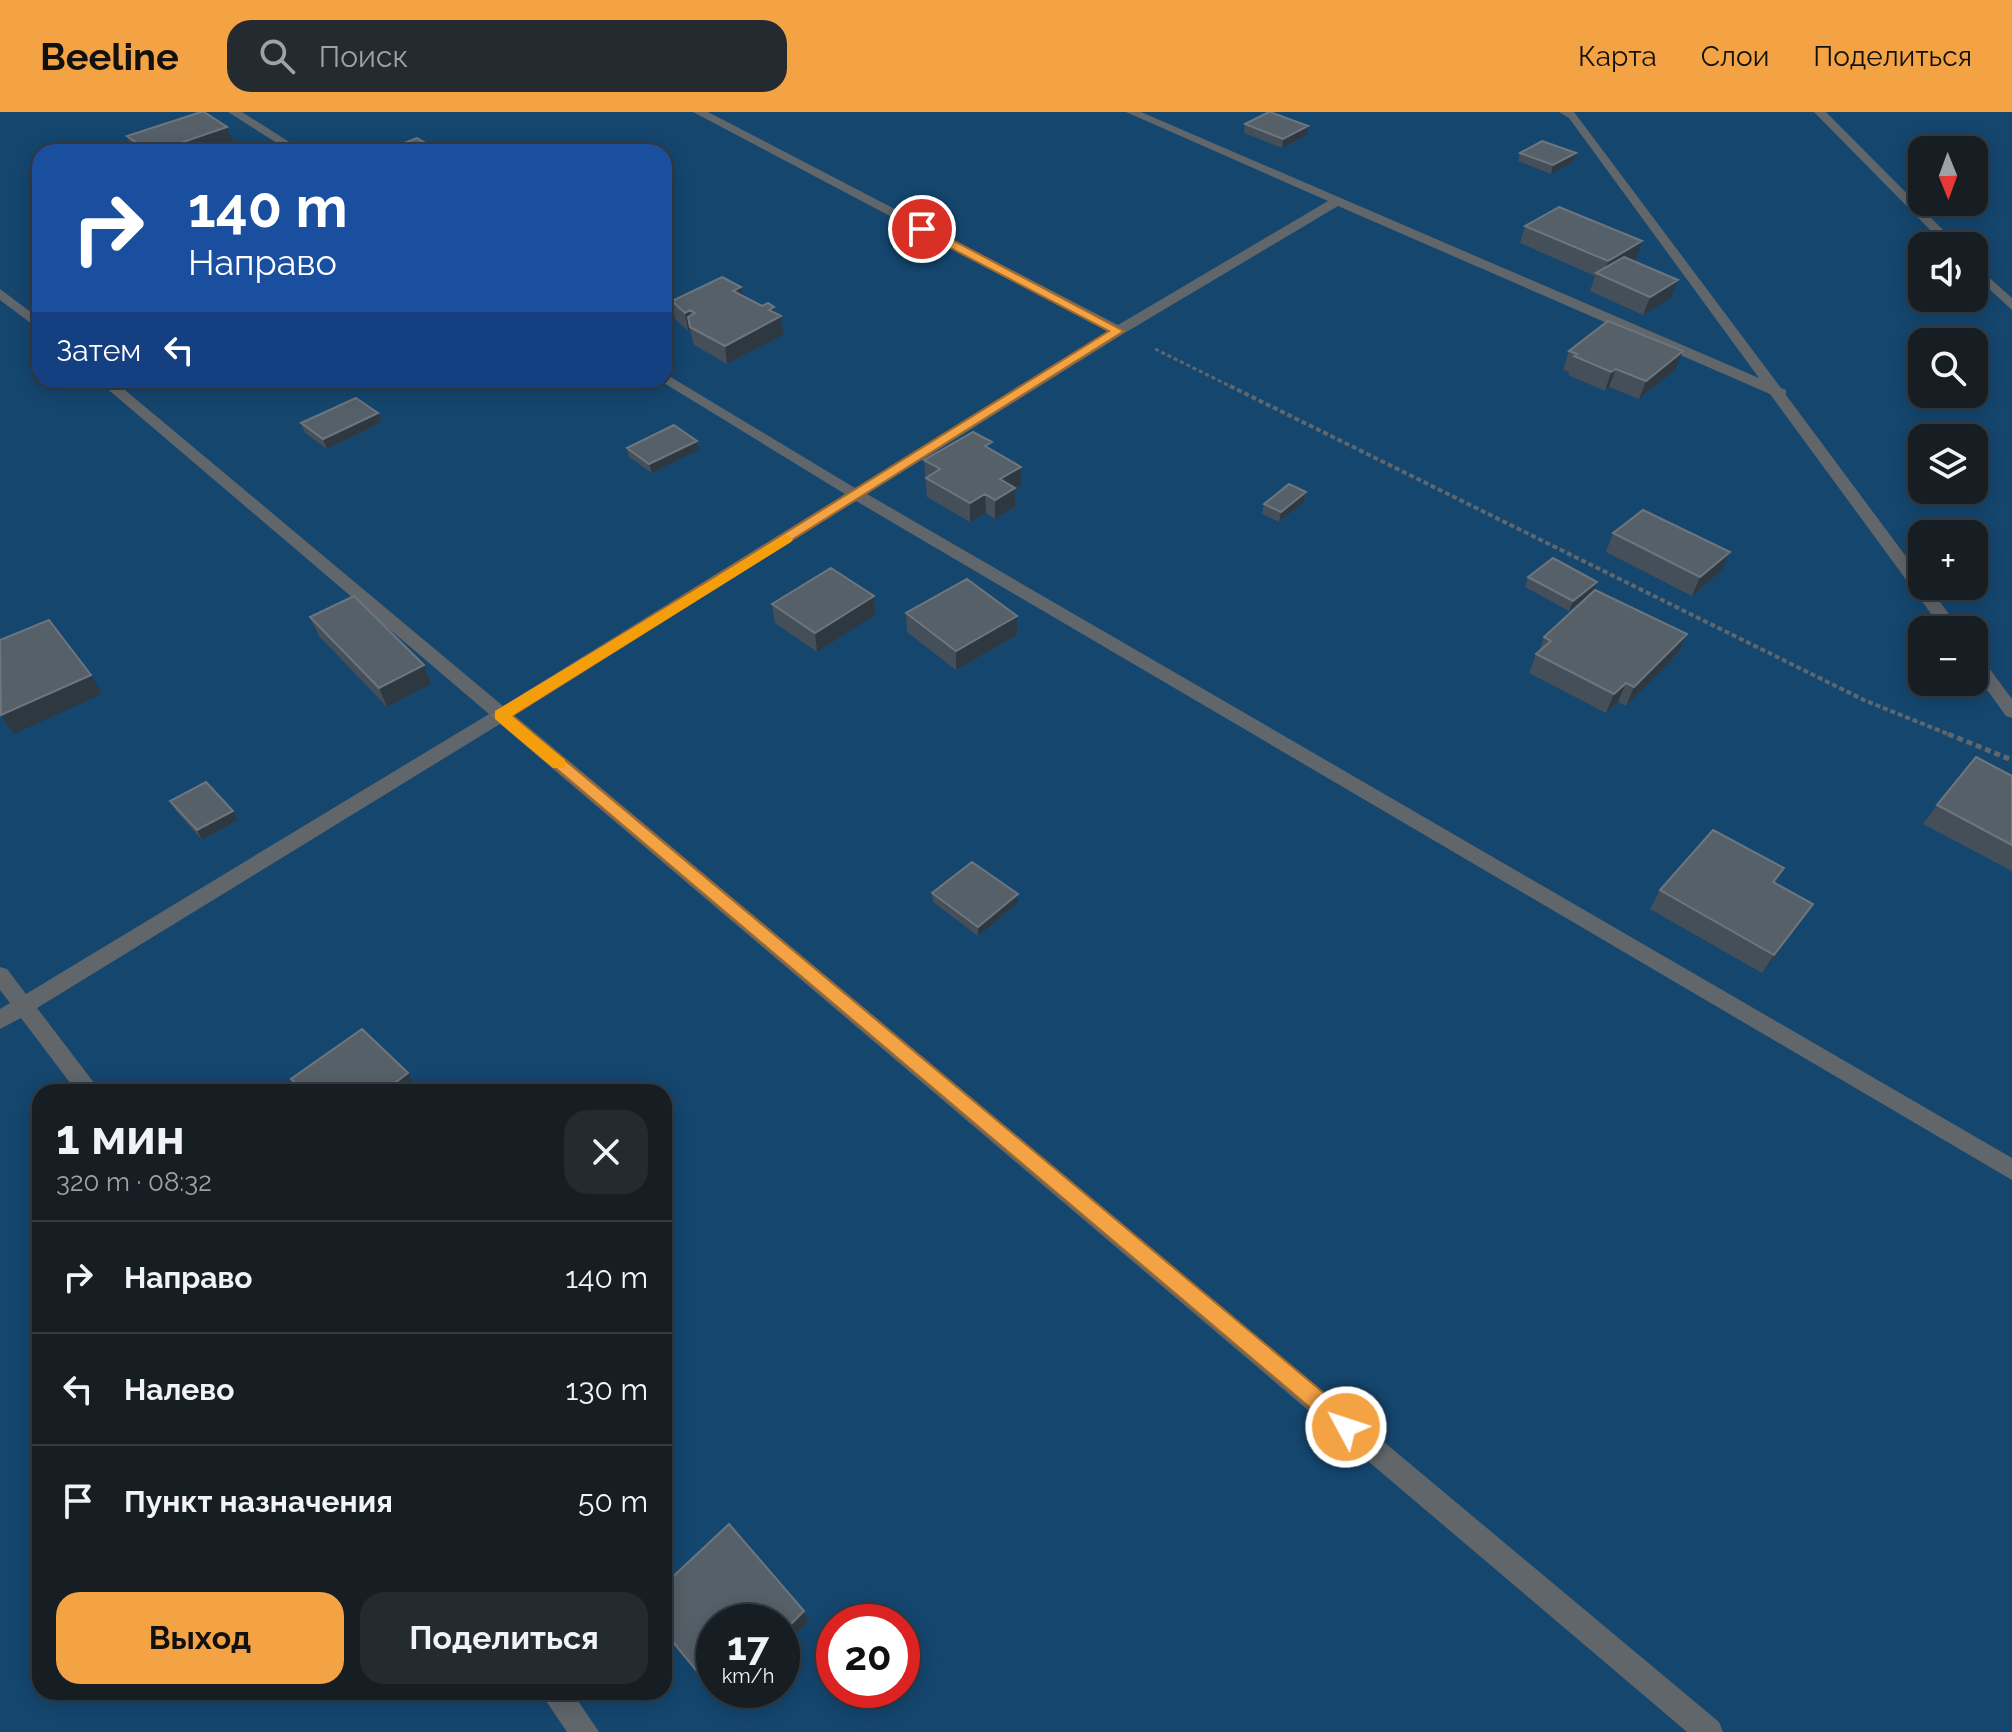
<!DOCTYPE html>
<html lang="ru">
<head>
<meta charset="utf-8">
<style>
	:root { --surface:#161d23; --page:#232a30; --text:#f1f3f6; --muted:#9ea2a6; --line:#353b41; --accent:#f4a344 }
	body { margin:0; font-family:Raleway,sans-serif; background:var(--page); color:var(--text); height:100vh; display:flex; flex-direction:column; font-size:30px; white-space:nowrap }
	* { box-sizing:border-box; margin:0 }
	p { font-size:26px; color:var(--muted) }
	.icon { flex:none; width:44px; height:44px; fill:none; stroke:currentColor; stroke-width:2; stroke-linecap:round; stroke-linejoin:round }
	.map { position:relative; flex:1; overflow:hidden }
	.side { position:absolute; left:32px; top:972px; width:640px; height:616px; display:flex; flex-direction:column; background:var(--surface); border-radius:24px; box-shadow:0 4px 20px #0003,0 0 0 2px var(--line) }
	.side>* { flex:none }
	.guide { position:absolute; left:32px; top:32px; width:640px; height:244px; border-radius:24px; box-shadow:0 4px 20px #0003,0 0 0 2px var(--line); background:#1a4fa0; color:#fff; overflow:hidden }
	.needle { width:52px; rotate:179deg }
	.tools { position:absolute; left:1908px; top:24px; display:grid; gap:16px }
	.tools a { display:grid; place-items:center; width:80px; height:80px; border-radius:16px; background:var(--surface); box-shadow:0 4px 20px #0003,0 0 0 2px var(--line); font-size:40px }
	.speed { position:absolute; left:696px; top:1492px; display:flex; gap:16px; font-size:40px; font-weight:700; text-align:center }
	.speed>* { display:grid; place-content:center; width:104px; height:104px; border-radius:50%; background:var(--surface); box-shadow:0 4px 20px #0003,0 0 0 2px var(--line); line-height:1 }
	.speed small { font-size:20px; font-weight:400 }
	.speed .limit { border:12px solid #d22; background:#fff; color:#111 }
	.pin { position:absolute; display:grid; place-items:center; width:68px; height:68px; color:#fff; margin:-34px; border:4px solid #fff; border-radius:50%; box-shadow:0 2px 8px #0007 }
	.me { position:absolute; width:88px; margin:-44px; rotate:310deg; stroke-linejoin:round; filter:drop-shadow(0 0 6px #0008) }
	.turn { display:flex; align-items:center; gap:28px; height:168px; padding:0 24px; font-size:36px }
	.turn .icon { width:104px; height:104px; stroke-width:2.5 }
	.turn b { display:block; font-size:56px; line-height:68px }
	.then { display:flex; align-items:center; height:76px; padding:0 24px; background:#0003; gap:16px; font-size:30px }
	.round { display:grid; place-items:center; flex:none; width:84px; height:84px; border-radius:24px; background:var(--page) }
	.head { display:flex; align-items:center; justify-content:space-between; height:136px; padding:0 24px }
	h1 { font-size:48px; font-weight:700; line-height:60px }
	.action { display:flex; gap:16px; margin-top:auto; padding:16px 24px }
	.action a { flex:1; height:92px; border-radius:24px; background:var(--accent); color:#111; font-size:32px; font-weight:700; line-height:92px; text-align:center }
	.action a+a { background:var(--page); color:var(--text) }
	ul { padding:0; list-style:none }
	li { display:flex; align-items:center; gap:24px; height:112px; padding:0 24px; border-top:2px solid var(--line) }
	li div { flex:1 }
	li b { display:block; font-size:30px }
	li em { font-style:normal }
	header { display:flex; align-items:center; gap:48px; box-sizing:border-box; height:112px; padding:0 40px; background:var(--accent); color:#111 }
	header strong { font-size:38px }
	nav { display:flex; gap:44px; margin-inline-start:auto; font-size:28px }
	.search { width:560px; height:72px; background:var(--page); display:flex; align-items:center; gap:20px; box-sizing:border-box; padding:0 28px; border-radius:24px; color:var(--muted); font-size:30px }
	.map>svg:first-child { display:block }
	.green { fill:#15466e; fill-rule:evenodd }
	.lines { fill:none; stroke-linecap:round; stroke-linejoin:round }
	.path-far2 { stroke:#5e676e; stroke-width:3; stroke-dasharray:4 3; stroke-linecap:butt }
	.path-far1 { stroke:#5e676e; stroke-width:4; stroke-dasharray:5 3; stroke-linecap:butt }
	.path { stroke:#5e676e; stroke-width:5; stroke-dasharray:6 4; stroke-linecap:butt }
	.lane { fill:#61666b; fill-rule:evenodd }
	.wall { fill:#454f59 }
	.shaded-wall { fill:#2e3841 }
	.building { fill:#566069; stroke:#6d767e; stroke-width:2 }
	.route { fill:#f4a344; stroke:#9f6a2c; stroke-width:2 }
	.slow { fill:#f59e0b }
</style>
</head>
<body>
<header>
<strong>Beeline</strong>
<div class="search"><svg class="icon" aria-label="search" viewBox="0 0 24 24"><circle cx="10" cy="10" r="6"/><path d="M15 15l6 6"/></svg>Поиск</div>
<nav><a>Карта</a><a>Слои</a><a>Поделиться</a></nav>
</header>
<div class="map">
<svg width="2012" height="1620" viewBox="0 0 2012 1620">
	<rect width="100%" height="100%" fill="#1d272f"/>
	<path class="green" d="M0 0H2012V1620H0ZM1922 38H1974V90H1922ZM40 40H664V268H40ZM1922 134H1974V186H1922ZM1922 230H1974V282H1922ZM1922 326H1974V378H1922ZM1922 422H1974V474H1922ZM1922 518H1974V570H1922ZM40 980H664V1580H40ZM714 1510H782V1578H714ZM834 1510H902V1578H834Z"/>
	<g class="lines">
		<path class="path-far2" d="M1155 237 1234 276"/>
		<path class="path-far1" d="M1230 274 1866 589 1953 624"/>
		<path class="path" d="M1948 622 2012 648"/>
		<path class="lane" d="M228 0H242L305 40H291Z
			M693 0H708L1118 213 1328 89 1126 0H1141L1759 266 1569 6 1559 0H1574L1781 276 1786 278V283L1922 466V474H1928L1958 514 1960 518H1943L1770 282 1338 94 1123 222 867 382 2012 1046V1068L856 389 514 603 1719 1610 1723 1620H1687L500 612 37 896 101 980H77L21 906 0 917V897L10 891 0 878V855L7 857 26 882 489 602 97 268H113L503 594 845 382 659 268H664V261L855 376 1108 219Z
			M1814 0H1826L1959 134H1946Z
			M1974 152 2012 186V198L1974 163Z
			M0 177 40 207V218L0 188Z
			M1974 542 1980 544 2012 587V606L2006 604 1974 560Z
			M540 1580H572L599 1620H567Z"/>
	</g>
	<path class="wall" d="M1245 12 1307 23 1282 36 1244 21Z
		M227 15 234 32 212 40H134L127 24Z
		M1520 41 1573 50 1551 62 1518 49Z
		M1525 114 1636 147 1633 149 1671 186 1643 203 1590 179 1595 164 1520 131Z
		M741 175 742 184 762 194 774 195 775 201 783 223 727 252 694 233 690 218 688 219 675 207 672 189Z
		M1569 239 1675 258 1639 287 1609 275 1605 279 1568 263 1569 260 1563 258Z
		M378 301 382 310 327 337 305 321 301 311Z
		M627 336 699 338 652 361 629 345Z
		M992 338 1021 373 1015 377V395L995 407 986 401 970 410 927 385 924 348Z
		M1306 380 1304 390 1279 410 1262 402 1264 392Z
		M1613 421 1721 459 1692 484 1606 440Z
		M1528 465 1594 479 1678 541 1626 594 1618 590 1606 601 1529 561 1536 542 1539 539 1544 525 1593 480 1569 499 1525 475Z
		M874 484 875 503 817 540 775 511 772 492Z
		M906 501 1017 523 956 558 907 520Z
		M310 505 431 572 387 595 319 524Z
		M2012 664V759L1923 712 1937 693Z
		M170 689 238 708 202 728 176 699Z
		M1784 756 1775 771 1813 792 1801 810 1762 861 1650 797 1660 778Z
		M932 781 1018 782V791L978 824 933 790Z
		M664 1473 804 1499 809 1509 782 1536V1510L714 1578H740L724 1594 664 1521Z"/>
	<path class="shaded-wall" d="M1308 14 1307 23 1282 36 1283 27Z
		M227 15 234 32 212 40H154Z
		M1576 41 1573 50 1551 62 1553 53Z
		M1642 129 1636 147 1606 165 1603 164 1608 149Z
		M1678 168 1671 186 1643 203 1650 185Z
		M741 175 744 193 733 179Z
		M774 195 776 207 781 204 783 223 727 252 725 234 769 198Z
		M690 198 693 216 688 205 690 218 688 219 685 201Z
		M1683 239 1675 258 1639 287 1646 269Z
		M1616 257 1609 275 1605 279 1611 260Z
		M378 301 382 310 327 337 323 327Z
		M697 329 699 338 652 361 649 352Z
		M1021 355V373L1015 377V395L995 407V388L1000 367Z
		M1306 380 1304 390 1279 410 1281 400Z
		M985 382 986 401 970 410V391Z
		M1730 440 1721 459 1692 484 1700 465Z
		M1597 470 1594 479 1569 499 1573 489Z
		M874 484 875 503 817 540 815 521Z
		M1017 504V523L956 558V539Z
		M1687 522 1678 541 1626 594 1634 575Z
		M424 553 431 572 387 595 379 576Z
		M91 563 102 582 14 622 1 603Z
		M1626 571 1618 590 1606 601 1614 582Z
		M233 699 238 708 202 728 197 718Z
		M1018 782V791L978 824V815Z
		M1813 792 1801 810 1762 861 1774 843Z
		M408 961 418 979 416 980H383Z
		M804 1499 809 1509 782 1536V1521Z
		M724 1578H740L724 1594 718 1585Z"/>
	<path class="building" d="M201 0H204L227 15 154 40H150L127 24Z
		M1269 0H1270L1308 14 1283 27 1245 12Z
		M417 26 441 40H381Z
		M1542 29 1576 41 1553 53 1520 41Z
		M1559 95 1642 129 1608 149 1525 114Z
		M1624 145 1678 168 1650 185 1596 161Z
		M722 165 741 175 733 179 762 194 768 191 774 195 769 198 781 204 725 234 690 215 688 205 695 201 690 198 685 201 672 189Z
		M1608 209 1683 239 1646 269 1616 257 1611 260 1574 244 1577 242 1569 239Z
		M356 286 378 301 323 327 301 311Z
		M674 313 697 329 649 352 627 336Z
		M973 320 992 330 985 334 1021 355 1000 367 1015 376 995 388 985 382 970 391 926 366 940 357 924 348Z
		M1289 372 1306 380 1281 400 1264 392Z
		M1643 398 1730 440 1700 465 1613 421Z
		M1553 446 1597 470 1573 489 1528 465Z
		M831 456 874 484 815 521 772 492Z
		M967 467 1017 504 956 539 906 501Z
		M1595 478 1687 522 1634 575 1626 571 1614 582 1536 542 1551 529 1544 525Z
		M354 484 424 553 379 576 310 505Z
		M49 508 91 563 1 603 0 528Z
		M1976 645 2012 664V733L1937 693Z
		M206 670 233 699 197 718 170 689Z
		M1713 718 1784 756 1773 770 1813 792 1774 843 1660 778Z
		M972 750 1018 782 978 815 932 781Z
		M362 917 408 961 383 980H304L291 967Z
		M729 1412 804 1499 782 1521V1510H714V1578H724L718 1585 664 1519V1473Z"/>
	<path class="route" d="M918 114H926L1124 219 512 604 1355 1307 1358 1315 1355 1323 1346 1326 493 603 1109 219 918 119Z"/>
	<path class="slow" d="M786 423 793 427 791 430 512 604 565 648V656H553L495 607V599Z"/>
</svg>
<div class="tools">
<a><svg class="needle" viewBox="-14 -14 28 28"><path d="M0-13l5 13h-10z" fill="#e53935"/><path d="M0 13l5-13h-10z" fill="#9ea2a6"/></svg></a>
<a><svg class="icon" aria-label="sound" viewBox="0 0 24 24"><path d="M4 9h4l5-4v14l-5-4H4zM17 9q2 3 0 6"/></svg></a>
<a><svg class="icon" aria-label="search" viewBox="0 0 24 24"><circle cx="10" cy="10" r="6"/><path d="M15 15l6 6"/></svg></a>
<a><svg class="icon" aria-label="layers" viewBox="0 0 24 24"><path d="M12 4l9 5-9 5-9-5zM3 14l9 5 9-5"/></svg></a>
<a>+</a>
<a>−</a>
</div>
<div class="speed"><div>17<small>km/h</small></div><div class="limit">20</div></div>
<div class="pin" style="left:922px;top:117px;background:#d93025"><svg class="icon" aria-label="arrive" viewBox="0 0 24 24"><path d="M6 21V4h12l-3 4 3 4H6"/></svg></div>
<svg class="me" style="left:1346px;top:1315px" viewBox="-20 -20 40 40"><circle r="17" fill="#f4a344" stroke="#fff" stroke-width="3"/><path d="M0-11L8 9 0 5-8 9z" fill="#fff"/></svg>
<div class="guide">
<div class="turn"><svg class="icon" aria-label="right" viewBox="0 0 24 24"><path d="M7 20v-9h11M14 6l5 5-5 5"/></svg><div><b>140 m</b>Направо</div></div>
<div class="then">Затем<svg class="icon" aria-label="left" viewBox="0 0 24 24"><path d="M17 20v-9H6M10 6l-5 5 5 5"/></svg></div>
</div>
<section class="side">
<div class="head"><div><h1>1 мин</h1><p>320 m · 08:32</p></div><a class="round"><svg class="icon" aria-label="close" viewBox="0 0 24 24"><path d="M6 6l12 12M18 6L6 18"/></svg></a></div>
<ul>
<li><svg class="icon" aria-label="right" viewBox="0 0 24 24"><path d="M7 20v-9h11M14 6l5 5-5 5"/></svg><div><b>Направо</b></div><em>140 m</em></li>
<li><svg class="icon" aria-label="left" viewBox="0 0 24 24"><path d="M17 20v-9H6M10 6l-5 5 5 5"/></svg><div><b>Налево</b></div><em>130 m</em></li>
<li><svg class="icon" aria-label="arrive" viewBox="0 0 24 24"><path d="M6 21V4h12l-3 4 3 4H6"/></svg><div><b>Пункт назначения</b></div><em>50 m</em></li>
</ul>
<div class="action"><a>Выход</a><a>Поделиться</a></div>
</section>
</div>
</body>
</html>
